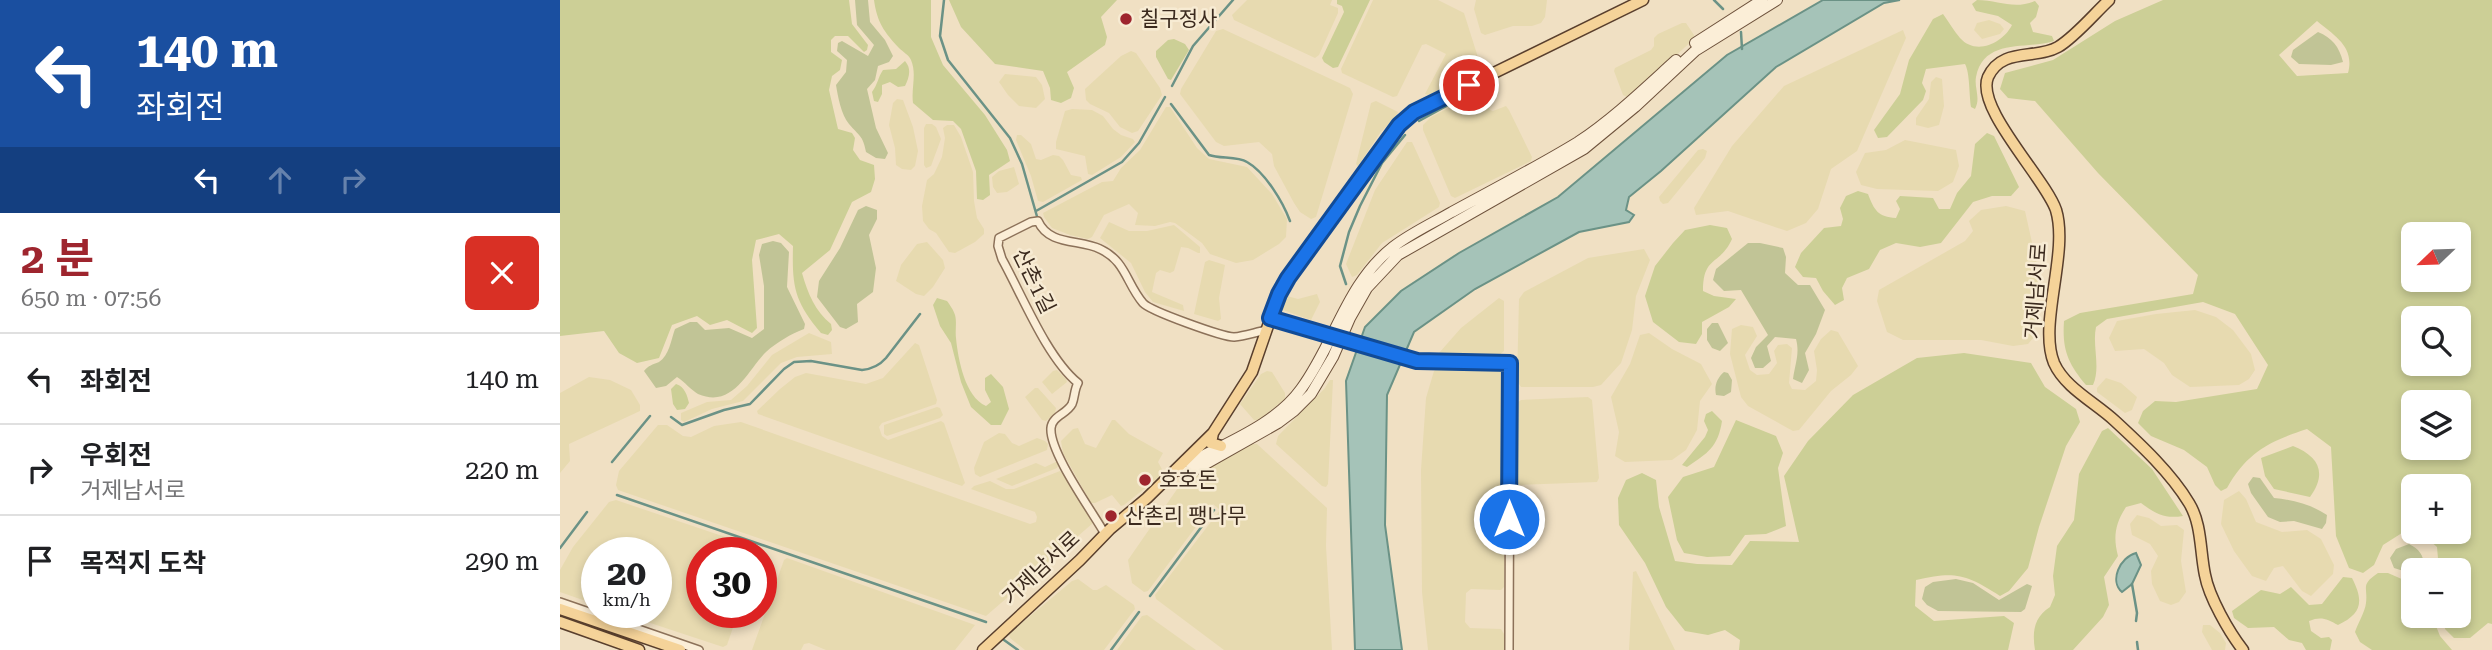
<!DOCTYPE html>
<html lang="ko">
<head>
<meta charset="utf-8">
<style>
	:root { --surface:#fff; --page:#f2f2f2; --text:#202124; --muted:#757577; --line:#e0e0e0; --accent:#9e252e }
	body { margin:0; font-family:"Roboto Serif","Noto Sans KR",serif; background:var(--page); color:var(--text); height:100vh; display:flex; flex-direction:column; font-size:26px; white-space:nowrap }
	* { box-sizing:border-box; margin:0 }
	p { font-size:23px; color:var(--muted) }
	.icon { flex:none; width:38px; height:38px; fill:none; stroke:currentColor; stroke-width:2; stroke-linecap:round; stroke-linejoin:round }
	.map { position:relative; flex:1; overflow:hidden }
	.drawer { display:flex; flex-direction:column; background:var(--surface); width:560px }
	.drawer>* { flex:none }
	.guide { background:#1a4fa0; color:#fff; overflow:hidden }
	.needle { width:46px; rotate:247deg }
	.buttons { position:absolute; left:1841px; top:222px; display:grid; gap:14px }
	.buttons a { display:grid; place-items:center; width:70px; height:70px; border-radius:10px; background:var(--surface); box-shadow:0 4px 10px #0003; font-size:35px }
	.speed { position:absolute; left:21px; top:537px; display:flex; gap:14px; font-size:35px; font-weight:700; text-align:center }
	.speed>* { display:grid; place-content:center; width:91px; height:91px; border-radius:50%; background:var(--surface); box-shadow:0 4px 10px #0003; line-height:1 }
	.speed small { font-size:18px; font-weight:400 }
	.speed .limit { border:10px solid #d22; background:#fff; color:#111 }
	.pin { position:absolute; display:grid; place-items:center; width:60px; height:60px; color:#fff; margin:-30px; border:4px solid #fff; border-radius:50%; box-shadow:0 2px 7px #0007 }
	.me { position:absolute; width:77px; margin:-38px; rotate:0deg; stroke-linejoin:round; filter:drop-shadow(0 0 5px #0008) }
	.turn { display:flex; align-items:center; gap:24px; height:147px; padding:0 21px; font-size:32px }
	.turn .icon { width:91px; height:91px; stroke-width:2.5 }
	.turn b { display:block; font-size:49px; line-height:60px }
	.lanes { display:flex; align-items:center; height:66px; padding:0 21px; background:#0003; justify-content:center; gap:35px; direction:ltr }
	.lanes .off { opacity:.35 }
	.round { display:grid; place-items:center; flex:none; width:74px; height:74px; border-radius:10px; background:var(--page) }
	.overview { display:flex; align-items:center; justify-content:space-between; height:119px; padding:0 21px }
	h1 { font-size:42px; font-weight:700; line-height:52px; color:var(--accent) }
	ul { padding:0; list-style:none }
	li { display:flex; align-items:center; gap:21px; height:91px; padding:0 21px; border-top:2px solid var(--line) }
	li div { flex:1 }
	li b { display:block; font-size:26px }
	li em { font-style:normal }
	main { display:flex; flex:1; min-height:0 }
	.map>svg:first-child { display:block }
	.farmland { fill:#e7dab0 }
	.green { fill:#cccf96; fill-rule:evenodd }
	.cemetery { fill:#c1c496 }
	.water { fill:#a5c3b8; stroke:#6b9286; stroke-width:2 }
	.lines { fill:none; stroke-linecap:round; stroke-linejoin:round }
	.stream { stroke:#6b9286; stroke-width:2.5 }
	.street-casing { stroke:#8c7159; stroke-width:10 }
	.secondary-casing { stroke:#6e523c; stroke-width:12 }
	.primary-casing { stroke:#593f2d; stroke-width:13 }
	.street { stroke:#fbeed7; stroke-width:7 }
	.secondary { stroke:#fbeed7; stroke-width:10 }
	.primary { stroke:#f5d399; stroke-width:10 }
	.route-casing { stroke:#114b97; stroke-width:18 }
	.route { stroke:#1a73e8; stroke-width:12 }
	.poi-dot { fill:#9e252e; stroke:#f7ebd3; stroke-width:2.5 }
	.labels { text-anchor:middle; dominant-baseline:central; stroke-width:5; stroke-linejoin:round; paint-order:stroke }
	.poi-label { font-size:21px; fill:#3b2a1e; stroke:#f7ebd3; text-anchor:start }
	.street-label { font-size:21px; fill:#3b2a1e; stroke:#f7ebd3 }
</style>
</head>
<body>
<main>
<section class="drawer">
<div class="guide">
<div class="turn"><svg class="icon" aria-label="left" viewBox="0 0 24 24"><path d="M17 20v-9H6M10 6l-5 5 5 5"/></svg><div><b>140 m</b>좌회전</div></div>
<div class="lanes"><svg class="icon" aria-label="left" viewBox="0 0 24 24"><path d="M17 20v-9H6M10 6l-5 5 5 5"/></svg><svg class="icon off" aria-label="ahead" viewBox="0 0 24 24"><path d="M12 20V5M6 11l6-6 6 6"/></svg><svg class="icon off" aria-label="right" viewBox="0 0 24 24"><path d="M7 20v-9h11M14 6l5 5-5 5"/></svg></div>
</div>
<div class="overview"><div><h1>2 분</h1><p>650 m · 07:56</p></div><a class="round" style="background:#d93025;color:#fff"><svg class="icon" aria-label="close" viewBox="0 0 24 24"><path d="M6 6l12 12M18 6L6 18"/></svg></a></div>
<ul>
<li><svg class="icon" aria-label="left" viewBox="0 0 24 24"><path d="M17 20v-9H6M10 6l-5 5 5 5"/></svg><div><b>좌회전</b></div><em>140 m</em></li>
<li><svg class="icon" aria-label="right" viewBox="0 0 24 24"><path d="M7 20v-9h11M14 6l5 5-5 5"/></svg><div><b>우회전</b><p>거제남서로</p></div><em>220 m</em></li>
<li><svg class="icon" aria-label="arrive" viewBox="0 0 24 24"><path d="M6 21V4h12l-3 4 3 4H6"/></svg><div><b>목적지 도착</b></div><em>290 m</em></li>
</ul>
</section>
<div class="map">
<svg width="1932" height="650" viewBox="0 0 1932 650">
	<rect width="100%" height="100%" fill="#f0e0c3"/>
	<path class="farmland" d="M687 0H772L770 5 778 8V13L759 55 755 58 674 20 672 15Z
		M813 0H878L904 13 921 67 919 71 869 95 865 94 886 54 866 44 862 45 837 96 833 97 782 73 781 69Z
		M916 0H987L985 17 981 23 972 26H953L925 35 921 33 914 9Z
		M1429 20 1440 24 1444 29 1440 34 1422 39 1414 30 1417 23Z
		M1122 23H1126L1134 35V39L1069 98 1063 95 1054 71 1055 68 1091 50 1094 46V38L1098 34Z
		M663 29 790 88 793 94 756 217 751 219 740 212 734 203 714 166 712 154 699 142 664 146 656 142 620 94 621 89 656 31Z
		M1343 30 1346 38 1297 151 1271 169 1258 209 1246 223 1227 231 1168 211 1136 215 1134 208 1172 146 1224 86Z
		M571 51 576 53 600 88 602 95 578 131 572 133 560 127 549 113 530 104 526 100 525 89 561 56Z
		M445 74 476 77 482 85 485 99 476 108 459 106 448 95 439 82Z
		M1376 77 1382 79 1384 106 1379 125 1368 128 1356 125V118L1369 99 1371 82Z
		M919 92 923 94 930 110 933 111 946 106 949 110 972 157 971 161 895 198 891 196 863 130V125L871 117Z
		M337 99 343 100 353 127 358 151 355 166 351 170 342 169 336 165 335 148 329 125 333 103Z
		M816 101 838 112 837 115 820 133 798 166 796 164 811 103Z
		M606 107H610L637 148 649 159 687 167 712 194 727 219 726 237 719 244 693 260 676 263 650 254 642 243 615 223 610 222 595 226 575 225 578 213 569 204 544 215 532 237 528 239 510 235 492 228 484 217 483 213 542 182 553 181 561 168 580 150Z
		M512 109 532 110 543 116 553 129 561 135 573 139 575 142 561 157 532 175 528 174 525 156 496 149V142L505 111Z
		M366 124H372L376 127 381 139 371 166 366 168 364 165V128Z
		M387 125H394L401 137 413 172 414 201 417 218 424 229V234L415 242 395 253 389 252 376 233 369 229 363 221 362 206 367 180 374 174 382 157 385 138 383 128Z
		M457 135H461L471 144 476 159 481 160 493 155 499 156 503 160 511 175 521 177 522 180 483 202 478 201 471 176 456 140Z
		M1345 140 1396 150 1399 166 1393 182 1378 191 1317 189 1301 185 1296 172 1305 153 1326 150Z
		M847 142H852L880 203 879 207 822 243 797 275 792 277 786 264 815 190Z
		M1143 149 1147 151 1145 158 1108 203 1103 204 1100 201 1099 197 1138 150Z
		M454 167 459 184 447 192 437 193 433 187 432 177 439 171Z
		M1446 206 1465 211 1479 274 1474 337 1468 344 1453 346 1421 340H1343L1327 332 1317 301 1319 290 1405 241 1413 231 1409 221 1421 210Z
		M549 222 569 231H587L614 225 640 247V253H638L628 248 621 247 614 271 610 273 600 270 596 273 592 292 623 305 624 311 593 302 585 292 571 263 540 238Z
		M367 242 383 260 385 268 373 287 364 296 356 294 336 281 341 265 357 244Z
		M1084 249 1090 260 1076 296 1072 330 1061 363 1041 385 1033 387H961L957 381 959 299 964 292 1028 258Z
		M649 260 665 265 659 298 661 319 658 321 634 314 645 262Z
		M757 294 760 302 751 320 720 309 724 298 727 296 738 299Z
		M939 298 944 301V351L938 356H883L879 353 901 328Z
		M1635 310 1656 317 1673 330 1691 354 1695 370 1689 379 1679 385 1630 387 1612 375 1604 363 1584 349 1555 351 1549 338 1557 321 1596 314Z
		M1181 325 1193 327 1197 336 1185 355 1190 370 1197 375 1209 374 1217 363 1214 351 1218 345 1227 344 1232 348 1229 383 1232 389 1245 390 1256 381 1257 370 1254 351 1261 339 1271 330 1278 332 1298 366 1291 375 1271 391 1239 430 1233 431 1188 406 1181 397 1170 354 1172 329Z
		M249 333 271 342 272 354 237 357 221 363 183 401 152 409 124 422 121 420V413L147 402 171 400 187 386 212 355Z
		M1089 333 1112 349 1141 364 1152 384 1140 401 1137 430 1126 450 1112 460 1065 462 1055 456 1059 432 1051 397 1070 364 1080 335Z
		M355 343 359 345 377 400 376 404 322 423 319 427 322 436 328 440 381 421 384 423 405 483 402 486 198 414 197 411 220 389 235 377 246 373 306 384 323 378Z
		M879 367H942L946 372 944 587 941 590 911 589 906 593 905 622 910 628 941 629 944 634V650H868L862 592 861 470 866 398 874 371Z
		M497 370 506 379 507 382 492 394 482 382 493 371Z
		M707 371 712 372 725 393V399L699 420H694L680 404 701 374Z
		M29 377 50 380 71 390 80 405V411L9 444 10 461 0 473V393Z
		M1546 378 1561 383 1577 397 1572 410 1565 413 1537 392V388Z
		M770 380H773L768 484 766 487 762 486 716 444 718 436 765 388Z
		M475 388H478L496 408 495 413 486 421 482 420 465 397Z
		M1028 397 1032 400 1039 478 1037 482 960 485 956 482 957 403 961 400Z
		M377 407 380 408 383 415 380 418 327 436 324 434V425Z
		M552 420H555L569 434 603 453 598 462 604 473 564 505 561 506 552 495 535 503H531L503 453 501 441 513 429 518 428 525 444 536 448Z
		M181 422 470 524 476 522 477 517 475 512 411 489 414 486 430 481 446 489H454L500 471 504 474 533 523 426 616 58 490 56 485 59 471 98 425H107L123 436 131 437 154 426Z
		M439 433 445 434 452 443 459 446 477 438 485 441 488 444 487 450 420 477 415 474 414 468 424 442Z
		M692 444H697L767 508 766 546 772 650H664L596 599 595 595 660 510 653 504 588 591 584 592 572 583 568 560 622 482Z
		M498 461 499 464 497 468 452 486 436 479 476 463 485 467Z
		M1679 491 1686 499 1696 522 1722 532 1747 530 1761 539 1774 565 1773 574 1751 596 1742 591 1723 566 1714 568 1706 581 1692 576 1674 551 1661 524 1664 500Z
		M56 500 177 541 178 544 175 553H142V612L178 613 167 645 163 647 60 613 96 612V553H37V605L0 592V570L13 547 49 502Z
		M1577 515 1589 518 1601 526 1617 525 1624 530 1621 561 1626 592 1619 602 1611 605 1600 601 1592 584 1591 571 1598 556 1590 544 1572 535 1570 524Z
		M227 558 415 625 395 650H266L249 643 244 644 241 650H192L224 560Z
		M1076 571 1115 650H1069L1073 572Z
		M518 579 533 590H537L546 585 574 605 575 609 544 650H465L450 638 449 634 512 581Z
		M587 615 636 650H557L582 616Z
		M1643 625H1650L1660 633 1666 643 1665 650H1652L1642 632Z"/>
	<path class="green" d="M0 0H289L292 24 308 45 307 50 304 52 288 36H275L271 40V52L282 60 280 70 272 76 269 90 278 129 292 133 295 138 293 150 300 160 314 165 315 179 311 192 292 202 270 250 242 273C248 294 255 311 271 324L272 330 268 335 261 333C234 301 232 286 233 246L219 234 196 240 192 260 197 328 192 333 167 320 150 325 137 316 112 325 99 358 77 363 59 353 44 331 0 336Z
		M314 0H371V37L383 65 425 115 447 150 450 161 429 175 430 195 423 200 417 199 416 171 401 129 393 121 373 120 353 103C351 88 357 74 351 60 349 55 343 52 339 48 324 32 317 22 314 0Z
		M389 0H557L541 17 547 37 545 45 507 72 514 88 511 98 501 103 491 100 490 88 483 71 435 64 401 27Z
		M777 0H810L778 67 773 68 764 62 762 58 784 12 782 6 777 4Z
		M1417 0C1439 0 1453 10 1475 1L1479 6 1476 17 1470 23 1473 32 1492 36 1494 41C1465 50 1424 38 1416 77 1414 88 1421 98 1415 109L1411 107C1409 95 1410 73 1405 64L1366 69 1362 83 1366 91 1363 100 1327 137 1318 138 1314 130 1340 94 1349 60 1373 19 1383 14C1389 22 1394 31 1400 38 1416 56 1443 43 1452 25L1438 16 1416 11 1412 4Z
		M1603 0H1932V624L1928 623 1910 638H1894L1885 629 1883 616H1899V570H1879L1877 547 1860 532H1899V486H1853V526L1823 545 1814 565 1803 573 1789 568 1776 536 1771 447 1747 429C1710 441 1687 452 1667 488L1661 491 1655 485 1647 467 1624 450 1591 436 1578 423 1583 411 1595 401 1616 402 1697 389 1708 365 1675 314 1643 302 1547 319 1536 327C1532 346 1541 367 1533 385H1526C1508 363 1502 350 1504 321L1520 313 1633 294 1638 275 1538 173 1475 101 1448 98 1440 89 1445 73 1493 60 1555 21ZM1757 21C1775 36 1795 47 1788 73L1737 76 1719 55ZM1853 234H1899V280H1853ZM1853 318H1899V364H1853ZM1853 402H1899V448H1853Z
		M614 39 625 44 629 50 611 80 608 79 596 57V51L608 40Z
		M345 61C352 69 349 78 345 86L338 87 330 82 322 85V94L318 102 314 101 312 92C318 84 318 77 323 70L336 69Z
		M1427 133 1434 136 1459 187 1451 196H1432L1413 202 1381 243 1360 247 1336 243 1320 250 1309 269 1287 278 1282 288 1284 300 1275 305 1263 291 1256 278 1243 277 1235 267 1241 253 1264 228 1281 226 1283 219 1280 208 1286 196 1298 191 1308 194C1314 210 1318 217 1336 218L1340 209 1336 201 1340 196 1373 198 1379 209H1390L1397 193 1411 176 1415 144Z
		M1150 225 1167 228 1172 239C1160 266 1143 255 1143 291L1154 296 1176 299 1169 307 1142 322V334L1136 344 1119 342 1093 322 1085 296 1095 266 1113 243 1125 230Z
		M377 298 387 301C390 305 394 311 395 315 397 322 395 331 396 338 398 359 405 397 426 406L431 402 425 390V378L431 374 443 387 449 409 441 425H431L411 407 401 382 391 343 380 326 373 305Z
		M1404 353 1471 363 1485 387 1516 409 1520 422 1506 446 1479 527 1468 568 1449 591 1440 596C1406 574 1395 571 1356 580L1355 606 1374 621 1444 616 1454 623 1448 650H1179L1180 640 1165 630 1148 635 1125 631 1106 607 1085 563 1059 525 1058 498 1066 480 1082 473 1096 480 1099 507 1115 561 1137 564 1172 565 1190 541 1239 542 1224 476 1248 441 1293 395 1357 358Z
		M116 384C125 387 127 395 129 403L125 409 117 410 113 404 111 389Z
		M1152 411 1162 421C1158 447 1148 453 1127 467L1122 465 1145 437 1148 430 1144 421 1146 414Z
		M1176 420 1216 436 1223 453 1218 468 1226 526 1206 534 1185 535 1170 556 1147 557 1124 553 1117 540 1108 497 1123 477 1154 467Z
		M1548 428 1592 469 1623 516C1604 519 1596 514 1581 503L1566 507C1555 524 1553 537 1558 556L1544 577 1549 605 1543 617 1513 650H1475C1472 632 1474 617 1490 607L1495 595 1493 576 1497 546 1514 520 1519 474 1542 431Z
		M1733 446C1758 456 1768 472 1750 497L1714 489 1705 476 1701 458Z
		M1818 573H1828L1853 584V616H1872L1880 636 1892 650H1812L1800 642 1795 632C1798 623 1805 612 1806 603 1808 587 1800 585 1818 573Z
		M1783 577 1792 578C1804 601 1802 614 1778 625 1767 619 1761 616 1749 621L1751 631 1761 638 1769 637 1772 640 1770 650H1746L1742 643 1729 640 1714 627 1688 628 1674 618 1672 611 1701 590 1720 594 1731 587 1749 605 1762 604Z"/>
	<path class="cemetery" d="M295 0H308L310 22 325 40 333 56 329 62 318 66 315 80 307 89 316 128 328 153 325 159 316 158 306 152C303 135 299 136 289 124 281 114 278 97 276 85L286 72 287 60 277 51 278 43 282 41 308 56 314 45 297 25Z
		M1758 32C1772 38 1779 46 1783 62L1771 65 1739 64 1731 57 1733 50Z
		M306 206 317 210V219L309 235 316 268 313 292 297 304 298 322 286 329 280 327 257 297 259 281 280 248 298 210Z
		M213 241 221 243 229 252 227 287 245 324 244 329C231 334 217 342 206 352 187 371 173 409 138 394 131 390 125 382 117 377L106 386 96 388 84 371C89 365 92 365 99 362 109 356 111 340 115 329L130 322H137L145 330 169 328 192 338 204 329V286L199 255 202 244Z
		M1188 243H1200L1223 248 1226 257 1225 273 1238 285H1250L1265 310 1256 334 1245 353 1249 370 1242 383 1233 379C1235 364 1240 354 1236 339L1215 337 1207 346 1211 361 1203 368H1195L1191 358 1196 347 1208 335 1181 290 1164 291 1153 280 1156 269Z
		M1152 323H1158L1168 343 1160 351 1152 348 1147 340V329Z
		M1164 372 1168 373 1172 380 1171 392 1164 396 1156 395C1154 386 1157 378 1164 372Z
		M1693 477 1700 478 1714 498C1734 500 1750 504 1767 515L1766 523 1762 529 1734 521 1720 522 1708 517 1691 493 1688 484Z
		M1849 544C1859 549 1864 555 1864 567L1850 573 1834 568 1830 558 1836 549Z
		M1396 579 1413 583 1439 600 1467 584 1472 586 1465 609 1461 612 1378 611 1367 605 1362 599 1365 587 1373 582Z"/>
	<path class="water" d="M1263 0H1340L1324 3 1216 67 1101 171 1069 197 1066 210 1074 215 1069 222 1019 232 915 289 854 332 827 395 825 525 842 650H795L786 381 805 327 841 291 899 253 998 197 1167 55Z
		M1576 553 1581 565 1572 584 1562 592C1549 581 1560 557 1576 553Z"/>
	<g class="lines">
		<path class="stream" d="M384 0 380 36 388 60 450 138 462 164 478 220
			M1154 0 1163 9
			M1181 32 1182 49
			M612 86 633 46 673 0
			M611 104 649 155C660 159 677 156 687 162 705 172 723 202 730 221
			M859 121 923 86
			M476 211 562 162 579 143 605 97
			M786 284 780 266 789 232 800 206 822 163 845 135
			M111 417 122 425 164 410 190 404 224 369 234 362 251 361 302 370C312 369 319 366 326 358L360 314
			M52 462 90 416
			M57 495 426 622
			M0 548 27 512
			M1572 584 1577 613 1576 621
			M590 596 654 510
			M444 640 458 650
			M1577 642 1578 650
			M551 650 579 612"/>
		<defs>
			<path id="street" d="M710 318 857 361 950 363 949 650
				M545 534C532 511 489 452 491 428 492 416 507 414 512 404 515 397 514 390 518 383 487 358 462 295 442 259L438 246 439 238 471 222 478 221C489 246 520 239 540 249 566 261 566 283 583 303 590 311 663 337 674 337 685 336 696 332 707 330
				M0 602 139 650"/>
			<path id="secondary" d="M1135 43 1202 0
				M625 461 631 462C668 442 716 424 741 389 775 343 786 284 833 247 851 233 873 223 892 212 934 189 977 167 1018 142 1053 119 1085 88 1116 60
				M616 470 624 472 635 470 718 423 734 411 751 394 773 357 790 318 807 288 838 255 1024 149 1075 107 1135 51 1217 0"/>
			<path id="primary" d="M1549 0C1534 14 1515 37 1498 47 1475 60 1442 47 1428 77 1415 108 1485 178 1496 210 1509 253 1478 324 1494 363 1505 388 1536 403 1555 421 1581 445 1611 473 1629 503 1642 524 1640 552 1645 575 1649 597 1669 632 1683 650
				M653 433 651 443 661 446
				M0 609 120 650
				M0 622 79 650
				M423 650 520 560 550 529 587 498 653 433 692 372 719 294 728 278 839 125 854 112 1083 0"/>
		</defs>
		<use href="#street" class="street-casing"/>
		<use href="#secondary" class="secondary-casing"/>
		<use href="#primary" class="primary-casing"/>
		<use href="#street" class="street"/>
		<use href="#secondary" class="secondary"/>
		<use href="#primary" class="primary"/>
	</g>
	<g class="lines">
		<defs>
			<path id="route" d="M909 85 854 112 839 125 728 278 719 294 710 318 857 361 950 363 949 519"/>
		</defs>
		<use href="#route" class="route-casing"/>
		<use href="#route" class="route"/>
	</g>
	<g class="poi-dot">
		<circle cx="566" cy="19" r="7"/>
		<circle cx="585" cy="480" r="7"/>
		<circle cx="551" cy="516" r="7"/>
	</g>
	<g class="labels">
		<g class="poi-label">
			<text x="580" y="19">칠구정사</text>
			<text x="599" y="480">호호돈</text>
			<text x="565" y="516">산촌리 팽나무</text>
		</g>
		<g class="street-label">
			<text transform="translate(474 281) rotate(64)">산촌1길</text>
			<text transform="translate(1476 291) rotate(-86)">거제남서로</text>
			<text transform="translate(481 568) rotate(-43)">거제남서로</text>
		</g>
	</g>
</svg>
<div class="buttons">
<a><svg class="needle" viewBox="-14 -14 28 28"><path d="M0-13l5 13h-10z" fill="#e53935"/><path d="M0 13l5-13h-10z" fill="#757577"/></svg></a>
<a><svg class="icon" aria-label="search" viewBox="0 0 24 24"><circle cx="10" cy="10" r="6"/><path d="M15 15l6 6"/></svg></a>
<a><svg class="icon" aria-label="layers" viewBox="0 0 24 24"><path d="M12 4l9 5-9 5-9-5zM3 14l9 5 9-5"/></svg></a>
<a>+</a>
<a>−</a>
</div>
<div class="speed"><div>20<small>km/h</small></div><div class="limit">30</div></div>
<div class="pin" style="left:909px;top:85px;background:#d93025"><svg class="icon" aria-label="arrive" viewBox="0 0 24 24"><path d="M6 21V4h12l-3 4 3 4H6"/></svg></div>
<svg class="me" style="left:949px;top:519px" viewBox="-20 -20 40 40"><circle r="17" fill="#1a73e8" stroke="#fff" stroke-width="3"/><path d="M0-11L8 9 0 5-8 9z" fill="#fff"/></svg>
</div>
</main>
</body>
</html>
